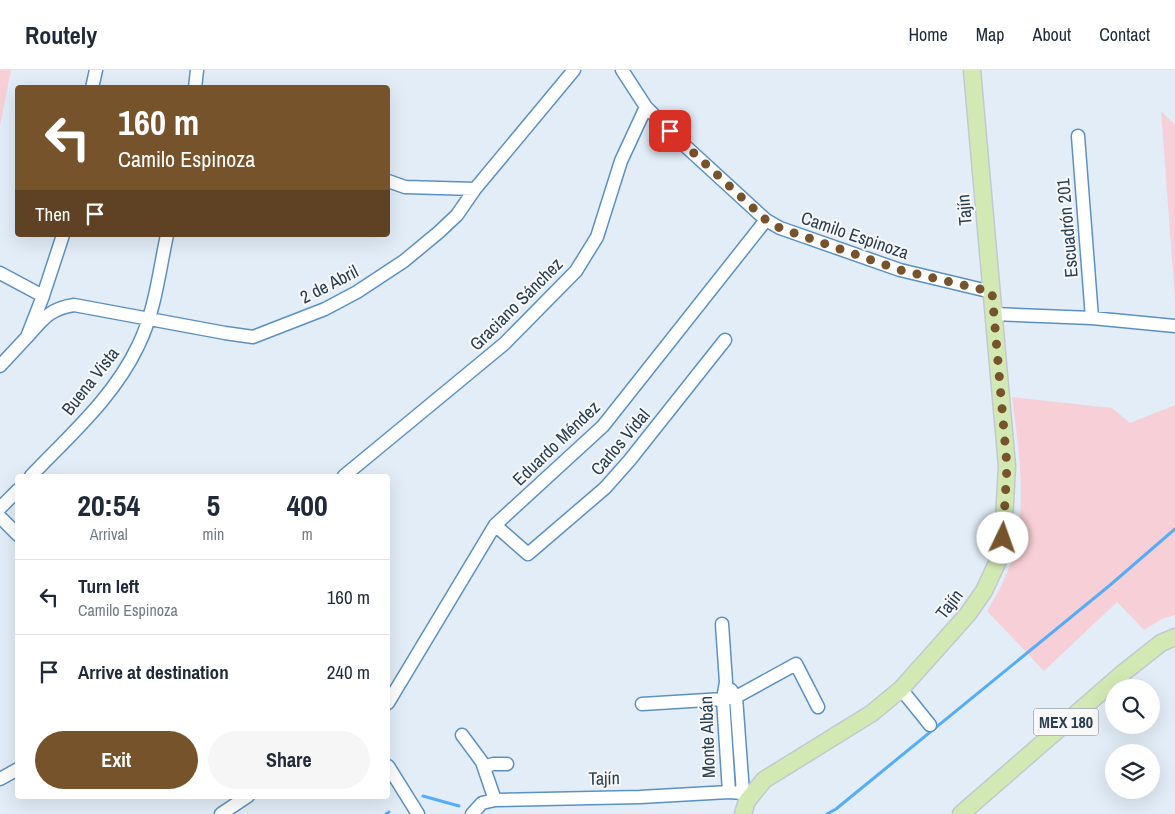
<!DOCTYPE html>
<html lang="en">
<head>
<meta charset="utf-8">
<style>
	:root { --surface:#fff; --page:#f6f6f7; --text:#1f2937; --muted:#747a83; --line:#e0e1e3; --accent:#77532c }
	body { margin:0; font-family:"Archivo Narrow",sans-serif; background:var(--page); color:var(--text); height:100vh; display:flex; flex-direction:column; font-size:19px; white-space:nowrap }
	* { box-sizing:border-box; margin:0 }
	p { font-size:16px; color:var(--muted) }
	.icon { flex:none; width:28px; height:28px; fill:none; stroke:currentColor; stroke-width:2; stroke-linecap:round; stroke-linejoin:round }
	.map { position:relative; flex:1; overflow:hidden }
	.sheet { position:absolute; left:15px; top:404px; width:375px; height:325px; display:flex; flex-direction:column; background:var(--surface); border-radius:5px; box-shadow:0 5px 20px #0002 }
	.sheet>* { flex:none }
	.banner { position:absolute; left:15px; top:15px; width:375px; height:152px; border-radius:5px; box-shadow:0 5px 20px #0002; background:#77532c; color:#fff; overflow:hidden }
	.controls { position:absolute; left:1105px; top:609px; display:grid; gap:10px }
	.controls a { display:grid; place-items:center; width:55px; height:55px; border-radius:50%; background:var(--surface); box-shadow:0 5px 20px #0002; font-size:25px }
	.pin { position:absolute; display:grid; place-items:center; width:42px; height:42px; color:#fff; margin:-21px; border-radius:10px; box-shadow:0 2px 8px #0006 }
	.me { position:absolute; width:55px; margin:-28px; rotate:3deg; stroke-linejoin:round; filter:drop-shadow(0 0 4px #0008) }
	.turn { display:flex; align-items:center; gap:18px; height:105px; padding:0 20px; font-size:22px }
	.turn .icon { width:65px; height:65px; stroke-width:2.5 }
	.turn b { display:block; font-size:35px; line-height:42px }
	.then { display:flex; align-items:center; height:48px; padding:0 20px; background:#0003; gap:10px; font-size:19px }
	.eta { display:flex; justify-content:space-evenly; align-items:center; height:85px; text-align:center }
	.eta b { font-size:30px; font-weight:700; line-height:35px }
	.cta { display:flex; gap:10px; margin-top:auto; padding:10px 20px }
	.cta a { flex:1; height:58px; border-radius:30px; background:var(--accent); color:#fff; font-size:20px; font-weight:700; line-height:58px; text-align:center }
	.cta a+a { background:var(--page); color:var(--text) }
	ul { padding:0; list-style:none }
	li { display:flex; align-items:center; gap:15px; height:75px; padding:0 20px; border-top:1px solid var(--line) }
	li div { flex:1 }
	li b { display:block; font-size:19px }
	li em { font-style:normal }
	header { display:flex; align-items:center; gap:30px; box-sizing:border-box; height:70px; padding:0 25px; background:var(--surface); border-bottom:1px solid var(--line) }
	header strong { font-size:24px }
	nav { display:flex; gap:28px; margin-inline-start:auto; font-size:18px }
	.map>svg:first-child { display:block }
	.green { fill:#f7d0d7 }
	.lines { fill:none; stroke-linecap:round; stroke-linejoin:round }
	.stream { stroke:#56adf7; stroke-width:3 }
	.minor-casing { stroke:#5b91c2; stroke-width:15 }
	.major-casing { stroke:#c3c9cf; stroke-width:19 }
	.minor { stroke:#fff; stroke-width:12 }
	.major { stroke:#d3e9b4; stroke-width:16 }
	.route { stroke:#77532c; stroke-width:9; stroke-dasharray:0 16.2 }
	.labels { text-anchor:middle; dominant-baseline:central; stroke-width:4; stroke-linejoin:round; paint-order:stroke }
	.shield { fill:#f8f8f8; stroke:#667684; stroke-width:1 }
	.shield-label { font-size:16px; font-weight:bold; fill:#273e53 }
	.street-label { font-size:18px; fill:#273e53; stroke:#f8f8f8 }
</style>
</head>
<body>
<header>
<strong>Routely</strong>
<nav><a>Home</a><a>Map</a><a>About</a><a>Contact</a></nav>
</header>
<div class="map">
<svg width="1175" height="744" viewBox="0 0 1175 744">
	<rect width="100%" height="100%" fill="#e2edf7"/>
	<path class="green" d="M0 0H11L0 56Z
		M1161 41 1175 55V230Z
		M1012 327 1112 338 1130 353 1175 335V545L1162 549 1144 560 1117 532 1044 601 987 541C992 532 998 523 1002 514 1031 455 1020 389 1012 327Z"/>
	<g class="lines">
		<path class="stream" d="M423 726 459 736
			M386 744 389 742
			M827 744 836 739 1109 516 1175 459"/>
		<defs>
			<path id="minor" d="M622 0 646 37 682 73 766 150 780 158 900 200 992 222
				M92 18 96 0
				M195 18 197 0
				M1078 66 1092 248
				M388 111 405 117 475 119
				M0 203 43 226
				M993 244 1092 248 1175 256
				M27 267C43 249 49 239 74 235L225 263 253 267 325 239 357 222 404 191 439 162 457 145 475 119 574 0
				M0 296 27 267 43 226 63 165
				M31 406C69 366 114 327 138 276 155 242 159 202 167 165
				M344 406 504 274 576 201 597 167 621 91 646 37
				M0 438 18 420
				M0 447 18 465
				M495 455 528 484 605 418 629 391 725 270
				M722 554 726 612 723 629 729 722
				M901 619 930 655
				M731 620 736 627 743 723
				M388 633 495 455 603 356 766 150
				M642 634 723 629 736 627 796 594 818 637
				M462 665 482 692 495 730
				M388 696 418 744
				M484 697 493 694H507
				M0 709 18 699
				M221 744 248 726
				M472 744 482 733 495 730 640 727 729 722 743 723 747 731"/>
			<path id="major" d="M743 744 747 731 764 710 872 643 901 619 968 544 984 521 997 493 1003 468 1007 396 972 0
				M961 744 1123 603 1161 573 1175 567"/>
		</defs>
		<use href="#minor" class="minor-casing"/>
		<use href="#major" class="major-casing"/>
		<use href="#minor" class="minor"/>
		<use href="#major" class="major"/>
	</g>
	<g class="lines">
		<path class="route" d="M670 61 766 150 780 158 900 200 992 222 1007 396 1003 468"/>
	</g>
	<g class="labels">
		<rect class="shield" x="1033.5" y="638.5" width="65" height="27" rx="4"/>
		<g class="shield-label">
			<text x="1066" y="652">MEX 180</text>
		</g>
		<g class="street-label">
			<text transform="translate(964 140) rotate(-95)">Tajín</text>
			<text transform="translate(1067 158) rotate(-95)">Escuadrón 201</text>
			<text transform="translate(855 165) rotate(19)">Camilo Espinoza</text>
			<text transform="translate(329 214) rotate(-27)">2 de Abril</text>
			<text transform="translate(516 234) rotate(-45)">Graciano Sánchez</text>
			<text transform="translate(90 311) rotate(-52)">Buena Vista</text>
			<text transform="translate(620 372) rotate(-50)">Carlos Vidal</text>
			<text transform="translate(556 373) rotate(-44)">Eduardo Méndez</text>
			<text transform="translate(949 534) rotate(-52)">Tajín</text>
			<text transform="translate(707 667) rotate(-92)">Monte Albán</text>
			<text transform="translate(604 708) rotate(-1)">Tajín</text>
		</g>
	</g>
</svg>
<div class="controls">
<a><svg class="icon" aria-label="search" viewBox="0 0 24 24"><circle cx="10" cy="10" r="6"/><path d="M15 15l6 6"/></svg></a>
<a><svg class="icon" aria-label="layers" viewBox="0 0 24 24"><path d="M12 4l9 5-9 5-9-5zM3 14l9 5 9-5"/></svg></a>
</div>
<div class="pin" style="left:670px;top:61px;background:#d93025"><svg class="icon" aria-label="arrive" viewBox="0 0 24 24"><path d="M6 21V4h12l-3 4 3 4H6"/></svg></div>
<svg class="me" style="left:1003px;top:468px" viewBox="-20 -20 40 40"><circle r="19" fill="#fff"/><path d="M0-13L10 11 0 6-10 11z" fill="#77532c"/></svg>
<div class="banner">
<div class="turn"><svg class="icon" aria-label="left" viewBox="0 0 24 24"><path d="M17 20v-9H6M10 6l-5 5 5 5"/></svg><div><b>160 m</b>Camilo Espinoza</div></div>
<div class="then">Then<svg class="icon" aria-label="arrive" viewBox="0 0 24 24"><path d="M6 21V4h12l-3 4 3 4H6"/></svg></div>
</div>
<section class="sheet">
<div class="eta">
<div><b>20:54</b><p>Arrival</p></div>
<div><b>5</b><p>min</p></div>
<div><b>400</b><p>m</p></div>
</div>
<ul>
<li><svg class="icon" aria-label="left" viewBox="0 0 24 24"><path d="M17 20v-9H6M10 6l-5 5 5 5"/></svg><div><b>Turn left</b><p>Camilo Espinoza</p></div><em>160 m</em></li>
<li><svg class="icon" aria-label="arrive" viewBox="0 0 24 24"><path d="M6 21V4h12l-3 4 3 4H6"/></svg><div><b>Arrive at destination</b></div><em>240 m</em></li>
</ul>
<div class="cta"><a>Exit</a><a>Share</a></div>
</section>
</div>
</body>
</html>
